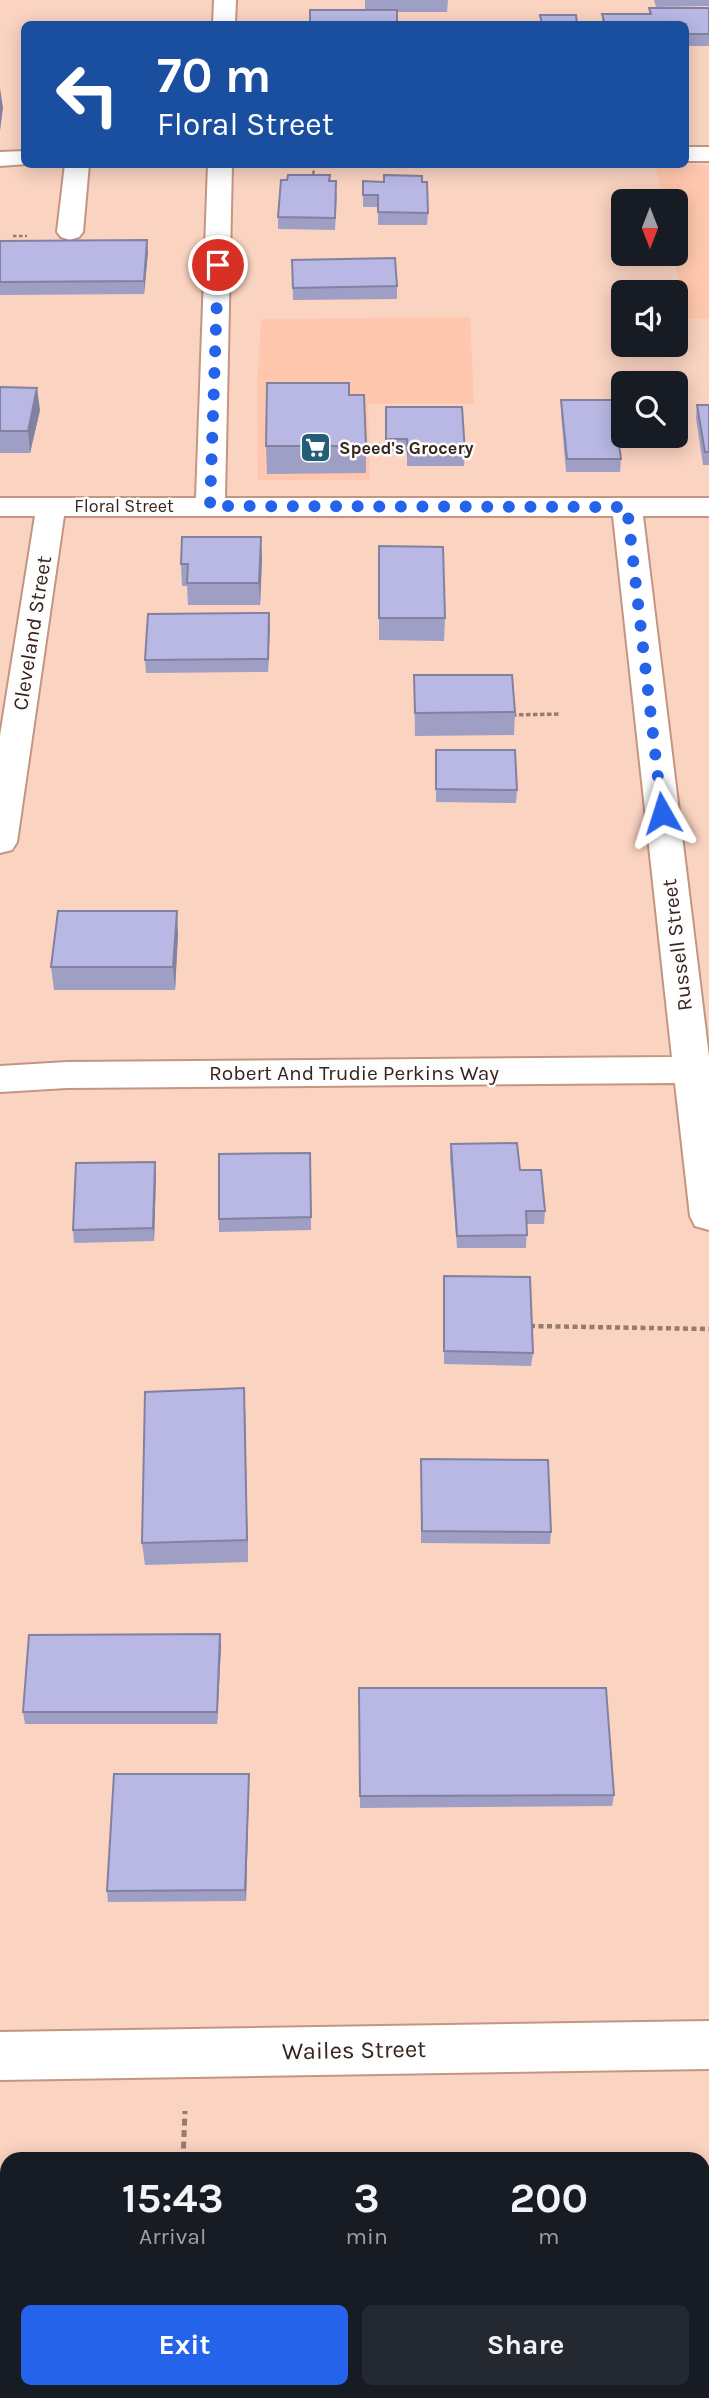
<!DOCTYPE html>
<html lang="en">
<head>
<meta charset="utf-8">
<style>
	:root { --surface:#171b24; --page:#242831; --text:#f1f3f6; --muted:#9ea1a6; --accent:#2563eb }
	body { margin:0; font-family:Karla,sans-serif; background:var(--page); color:var(--text); height:100vh; display:flex; flex-direction:column; font-size:26px; white-space:nowrap }
	* { box-sizing:border-box; margin:0 }
	p { font-size:23px; color:var(--muted) }
	.icon { flex:none; width:38px; height:38px; fill:none; stroke:currentColor; stroke-width:2; stroke-linecap:round; stroke-linejoin:round }
	.map { position:relative; flex:1; overflow:hidden }
	.sheet { position:absolute; left:0px; top:2152px; width:710px; height:247px; display:flex; flex-direction:column; background:var(--surface); border-radius:21px 21px 0 0; box-shadow:0 4px 18px #0003 }
	.sheet>* { flex:none }
	.top-card { position:absolute; left:21px; top:21px; width:668px; height:147px; border-radius:10px; box-shadow:0 4px 18px #0003; background:#1a4fa0; color:#fff; overflow:hidden }
	.needle { width:46px; rotate:180deg }
	.tools { position:absolute; left:611px; top:189px; display:grid; gap:14px }
	.tools a { display:grid; place-items:center; width:77px; height:77px; border-radius:10px; background:var(--surface); box-shadow:0 4px 18px #0003; font-size:35px }
	.pin { position:absolute; display:grid; place-items:center; width:60px; height:60px; color:#fff; margin:-30px; border:4px solid #fff; border-radius:50%; box-shadow:0 2px 7px #0007 }
	.me { position:absolute; width:77px; margin:-38px; rotate:354deg; stroke-linejoin:round; filter:drop-shadow(0 0 5px #0008) }
	.turn { display:flex; align-items:center; gap:24px; height:147px; padding:0 21px; font-size:32px }
	.turn .icon { width:91px; height:91px; stroke-width:2.5 }
	.turn b { display:block; font-size:49px; line-height:60px }
	.eta { display:flex; justify-content:space-evenly; align-items:center; height:119px; text-align:center }
	.eta b { font-size:42px; font-weight:700; line-height:49px }
	.primary-button { display:flex; gap:14px; margin-top:auto; padding:14px 21px }
	.primary-button a { flex:1; height:80px; border-radius:10px; background:var(--accent); color:#fff; font-size:28px; font-weight:700; line-height:80px; text-align:center }
	.primary-button a+a { background:var(--page); color:var(--text) }
	.map>svg:first-child { display:block }
	.built { fill:#ffc8ae }
	.lines { fill:none; stroke-linecap:round; stroke-linejoin:round }
	.minor-casing { stroke:#c39681; stroke-width:4 }
	.path-far3 { stroke:#977b6e; stroke-width:2.5; stroke-dasharray:3.5 2.5; stroke-linecap:butt }
	.path-far2 { stroke:#977b6e; stroke-width:3.5; stroke-dasharray:4.5 2.5; stroke-linecap:butt }
	.path-far1 { stroke:#977b6e; stroke-width:4.5; stroke-dasharray:5 3.5; stroke-linecap:butt }
	.path { stroke:#977b6e; stroke-width:5; stroke-dasharray:7 4.5; stroke-linecap:butt }
	.minor { fill:#fff; fill-rule:evenodd }
	.wall { fill:#9f9ec4 }
	.shaded-wall { fill:#8281a0 }
	.building { fill:#b9b8e4; stroke:#8281a0; stroke-width:2 }
	.route { stroke:#2563eb; stroke-width:12; stroke-dasharray:0 21.6 }
	.labels { text-anchor:middle; dominant-baseline:central; stroke-width:5; stroke-linejoin:round; paint-order:stroke }
	.far-poi-label { font-size:18px; font-weight:bold; fill:#37251d; stroke:#fdfdfd; text-anchor:start }
	.far-street-label { font-size:18px; fill:#37251d; stroke:#fdfdfd }
	.street-label { font-size:21px; fill:#37251d; stroke:#fdfdfd }
	.near-street-label { font-size:24px; fill:#37251d; stroke:#fdfdfd }
</style>
</head>
<body>
<div class="map">
<svg width="709" height="2398" viewBox="0 0 709 2398">
	<rect width="100%" height="100%" fill="#fad3c1"/>
	<path class="built" d="M655 165H709V319H687L673 254 676 201H663Z
		M470 317 474 404H368L370 480H258L257 386 261 319Z"/>
	<g class="lines">
		<defs>
			<path id="minor" d="M214 0H236L235 24H213Z
				M686 147H709V161H686Z
				M24 151V164H27L0 166V152Z
				M65 164H89L83 232 79 237 70 240 61 237 57 232Z
				M208 164H232L225 498H709V516H643L709 1057V1230L695 1226 690 1216 675 1083 67 1088 0 1092V1066L67 1062 672 1057 613 516H64L17 842 12 850 0 853V736L35 516H0V498H196Z
				M709 2021V2069L0 2080V2032Z"/>
		</defs>
		<use href="#minor" class="minor-casing"/>
		<path class="path-far3" d="M313 180 314 164
			M13 236H27"/>
		<path class="path-far2" d="M512 715 561 714"/>
		<path class="path-far1" d="M530 1326 709 1329"/>
		<path class="path" d="M183 2160 185 2111"/>
		<use href="#minor" class="minor"/>
	</g>
	<path class="wall" d="M365 0H448L447 12H397L365 10Z
		M654 0H709V6L656 7Z
		M649 8H709V46H686V24H602V14H649Z
		M330 175V181L337 194 335 230 278 229V217L287 180Z
		M363 181 422 182 428 213 427 225H378V207H363Z
		M0 241 148 252 144 294 0 295Z
		M292 260 397 286V299L293 300Z
		M0 387 40 410 30 453H0Z
		M349 395 366 446V473L267 474 266 446Z
		M561 400 621 459 620 472H566L561 413Z
		M697 405H709V465H703L696 418Z
		M386 407 465 453 464 466H407V452H386Z
		M379 546 445 618 444 641 379 640Z
		M262 559 260 605H188L187 586H182L181 564Z
		M269 613 268 672 146 673 145 660Z
		M414 675 515 712 514 735 415 736Z
		M436 750 517 790 516 803 436 802Z
		M178 934 175 990H54L51 967Z
		M451 1144 520 1170 545 1211 544 1224H527L526 1248H457L450 1157Z
		M310 1153 311 1230 219 1232V1219Z
		M155 1162 156 1175 154 1241 74 1243 73 1230Z
		M444 1276 533 1353 531 1366 444 1364Z
		M245 1410 248 1562 145 1565 142 1543Z
		M421 1471 551 1532 550 1544 421 1543Z
		M221 1646 217 1724H25L23 1712Z
		M359 1688 614 1795 612 1806 360 1808Z
		M249 1785 246 1901 108 1902 107 1891Z"/>
	<path class="shaded-wall" d="M0 88 3 108 0 131Z
		M147 240 148 252 144 294V281Z
		M37 388 40 410 30 453 28 431Z
		M261 537 262 559 260 605 259 583Z
		M269 613 270 626 268 672V659Z
		M177 911 178 934 175 990 173 967Z
		M155 1162 156 1175 154 1241 153 1228Z
		M244 1388 245 1410 248 1562 247 1540Z
		M220 1634 221 1646 217 1724V1712Z
		M249 1774V1785L246 1901 245 1890Z"/>
	<path class="building" d="M649 8H709V34H686V24H605L602 14H651Z
		M310 10H397V24H310Z
		M540 15H576L577 24H542Z
		M288 175H330L329 181H336L335 218 278 217 281 180H287Z
		M384 175 422 176V182H427L428 213 378 212V195H363V181L384 182Z
		M147 240 144 281 0 282V241Z
		M395 258 397 286 293 288 292 260Z
		M267 383H349V395H364L366 446H266Z
		M0 387 37 388 28 431H0Z
		M561 400H613L621 459H567Z
		M697 405H709V452H705Z
		M386 407H462L465 453 408 454 407 439H386Z
		M182 537H261L259 583H187L188 564H181Z
		M379 546 443 547 445 618H379Z
		M269 613 268 659 145 660 148 614Z
		M414 675H512L515 712 415 713Z
		M436 750H515L517 790 436 789Z
		M58 911H177L173 967H51Z
		M517 1143 520 1170H541L545 1211H526L527 1235 457 1236 451 1144Z
		M310 1153 311 1217 219 1219V1154Z
		M155 1162 153 1228 73 1230 76 1163Z
		M444 1276 530 1277 533 1353 444 1351Z
		M244 1388 247 1540 142 1543 145 1392Z
		M421 1459 548 1460 551 1532 422 1531Z
		M220 1634 217 1712H23L29 1635Z
		M359 1688H606L614 1795 360 1796Z
		M114 1774H249L245 1890 107 1891Z
		M99 2392H277V2398H98Z
		M352 2392H678L679 2398H352Z"/>
	<g class="lines">
		<path class="route" d="M218 265 210 506 627 507 662 813"/>
	</g>
	<defs>
		<symbol id="supermarket-square" viewBox="-11 -11 22 22"><rect x="-9" y="-9" width="18" height="18" rx="4" fill="#225f76" stroke="#fdfdfd"/><path d="M-6-5.5h2.5l.6 2H6L4.5 2H-2.5L-4.4-4H-6ZM-1.5 3.2a1.3 1.3 0 1 0 .1 0ZM3 3.2a1.3 1.3 0 1 0 .1 0Z" fill="#fff"/></symbol>
	</defs>
	<g fill-rule="evenodd">
		<use href="#supermarket-square" x="298" y="430" width="35" height="35"/>
	</g>
	<g class="labels">
		<g class="far-poi-label">
			<text x="339" y="448">Speed's Grocery</text>
		</g>
		<g class="far-street-label">
			<text x="124" y="506">Floral Street</text>
		</g>
		<g class="street-label">
			<text transform="translate(32 633) rotate(-81)">Cleveland Street</text>
			<text transform="translate(677 945) rotate(-97)">Russell Street</text>
			<text x="354" y="1073">Robert And Trudie Perkins Way</text>
		</g>
		<g class="near-street-label">
			<text transform="translate(354 2050) rotate(-1)">Wailes Street</text>
		</g>
	</g>
</svg>
<div class="tools">
<a><svg class="needle" viewBox="-14 -14 28 28"><path d="M0-13l5 13h-10z" fill="#e53935"/><path d="M0 13l5-13h-10z" fill="#9ea1a6"/></svg></a>
<a><svg class="icon" aria-label="sound" viewBox="0 0 24 24"><path d="M4 9h4l5-4v14l-5-4H4zM17 9q2 3 0 6"/></svg></a>
<a><svg class="icon" aria-label="search" viewBox="0 0 24 24"><circle cx="10" cy="10" r="6"/><path d="M15 15l6 6"/></svg></a>
</div>
<div class="pin" style="left:218px;top:265px;background:#d93025"><svg class="icon" aria-label="arrive" viewBox="0 0 24 24"><path d="M6 21V4h12l-3 4 3 4H6"/></svg></div>
<svg class="me" style="left:662px;top:813px" viewBox="-20 -20 40 40"><path d="M0-17L14 15 0 8-14 15z" fill="#2563eb" stroke="#fff" stroke-width="4"/></svg>
<div class="top-card">
<div class="turn"><svg class="icon" aria-label="left" viewBox="0 0 24 24"><path d="M17 20v-9H6M10 6l-5 5 5 5"/></svg><div><b>70 m</b>Floral Street</div></div>
</div>
<section class="sheet">
<div class="eta">
<div><b>15:43</b><p>Arrival</p></div>
<div><b>3</b><p>min</p></div>
<div><b>200</b><p>m</p></div>
</div>
<div class="primary-button"><a>Exit</a><a>Share</a></div>
</section>
</div>
</body>
</html>
